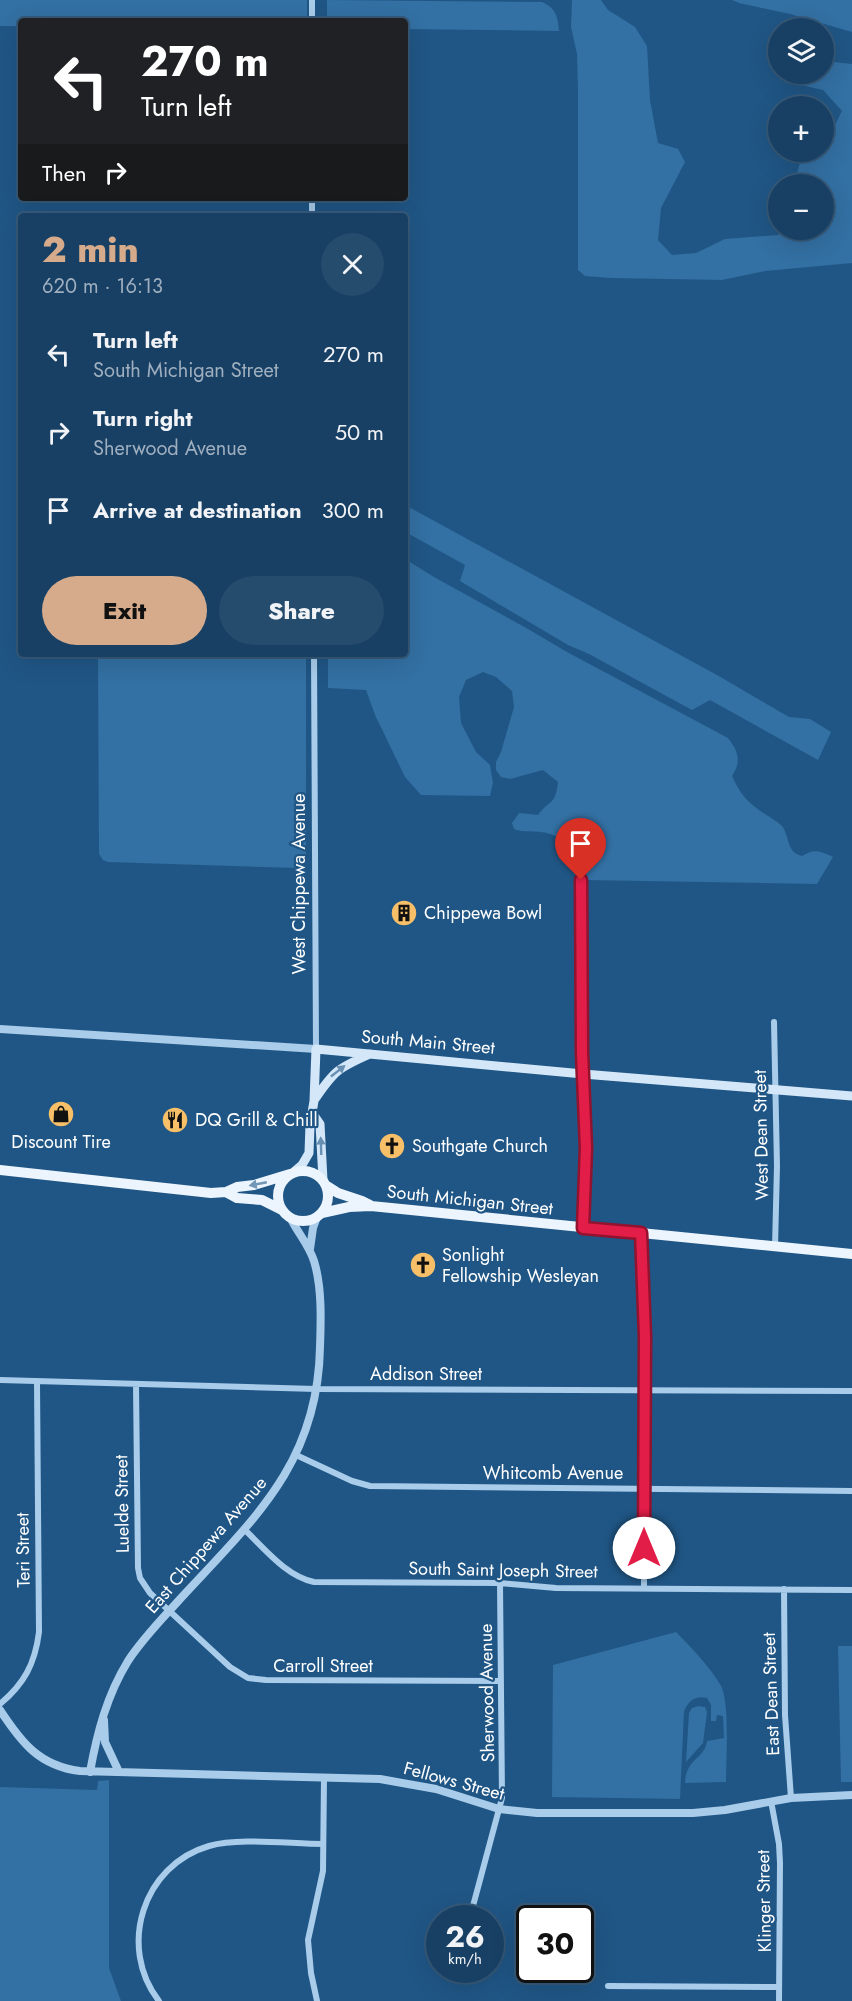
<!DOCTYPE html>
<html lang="en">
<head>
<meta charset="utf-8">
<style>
	:root { --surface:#184064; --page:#254b6d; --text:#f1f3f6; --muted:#9fafbf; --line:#365978; --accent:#d6ab8b }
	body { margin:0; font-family:Jost,sans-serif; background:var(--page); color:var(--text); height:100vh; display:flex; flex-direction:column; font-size:22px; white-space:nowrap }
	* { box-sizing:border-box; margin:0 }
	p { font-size:20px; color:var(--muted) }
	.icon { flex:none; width:33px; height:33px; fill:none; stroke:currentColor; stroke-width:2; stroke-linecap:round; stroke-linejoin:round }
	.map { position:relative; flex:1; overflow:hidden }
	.drawer { position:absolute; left:18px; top:213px; width:390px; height:444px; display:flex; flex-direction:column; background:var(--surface); border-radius:6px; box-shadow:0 6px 24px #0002,0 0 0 2px var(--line) }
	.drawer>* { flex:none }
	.guide { position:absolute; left:18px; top:18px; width:390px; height:183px; border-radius:6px; box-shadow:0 6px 24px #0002,0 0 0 2px var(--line); background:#202124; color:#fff; overflow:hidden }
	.controls { position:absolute; left:768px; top:18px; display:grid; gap:12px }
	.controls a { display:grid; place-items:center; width:66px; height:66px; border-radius:50%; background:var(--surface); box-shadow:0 6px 24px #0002,0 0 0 2px var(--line); font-size:30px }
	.speed { position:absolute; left:426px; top:1905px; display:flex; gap:12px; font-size:30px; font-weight:700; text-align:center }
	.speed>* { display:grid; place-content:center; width:78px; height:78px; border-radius:50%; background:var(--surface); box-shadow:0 6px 24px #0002,0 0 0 2px var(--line); line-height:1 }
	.speed small { font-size:15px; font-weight:400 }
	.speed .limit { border:3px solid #111; border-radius:9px; background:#fff; color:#111 }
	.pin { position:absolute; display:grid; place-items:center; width:51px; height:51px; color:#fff; margin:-62px -26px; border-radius:50% 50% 50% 0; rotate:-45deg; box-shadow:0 0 6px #0007 }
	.pin .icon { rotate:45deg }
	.me { position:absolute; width:66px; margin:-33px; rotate:0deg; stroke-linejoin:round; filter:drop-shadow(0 0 4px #0008) }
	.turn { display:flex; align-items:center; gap:21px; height:126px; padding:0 24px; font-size:27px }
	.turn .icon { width:78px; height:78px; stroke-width:2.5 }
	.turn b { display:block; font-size:42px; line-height:51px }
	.then { display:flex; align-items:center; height:57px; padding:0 24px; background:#0003; gap:12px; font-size:22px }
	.round { display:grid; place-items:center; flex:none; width:63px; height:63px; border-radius:32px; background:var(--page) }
	.head { display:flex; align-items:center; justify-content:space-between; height:102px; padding:0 24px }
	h1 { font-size:36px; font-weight:800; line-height:45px; color:var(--accent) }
	.button { display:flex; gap:12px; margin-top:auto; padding:12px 24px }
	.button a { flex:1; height:69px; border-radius:36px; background:var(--accent); color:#111; font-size:24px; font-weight:800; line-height:69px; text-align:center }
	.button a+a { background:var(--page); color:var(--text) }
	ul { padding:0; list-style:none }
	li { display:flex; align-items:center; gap:18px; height:78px; padding:0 24px }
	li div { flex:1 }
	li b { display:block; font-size:22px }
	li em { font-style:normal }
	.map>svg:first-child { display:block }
	.green { fill:#3370a3 }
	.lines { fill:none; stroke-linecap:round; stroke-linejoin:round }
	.minor { stroke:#a8ccea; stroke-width:6 }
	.tertiary { stroke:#a8ccea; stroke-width:8 }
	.secondary { stroke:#d3e7f8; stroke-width:9 }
	.primary { stroke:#ecf5fe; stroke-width:10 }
	.oneway { fill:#6890b3 }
	.oneway2 { fill:#7296b5 }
	.route-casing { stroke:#92132f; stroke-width:15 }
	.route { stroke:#e11d48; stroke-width:10 }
	.labels { text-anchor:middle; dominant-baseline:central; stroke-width:4.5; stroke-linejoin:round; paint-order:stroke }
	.street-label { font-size:18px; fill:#fff; stroke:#205685 }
	.poi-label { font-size:18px; fill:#fff; stroke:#205685; text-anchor:start }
</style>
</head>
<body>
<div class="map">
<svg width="852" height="2001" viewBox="0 0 852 2001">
	<rect width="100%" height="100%" fill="#205685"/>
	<path class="green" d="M0 0H307V21H21V26H0Z
		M327 0 542 2C556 8 558 17 559 31L405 29V21H327Z
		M572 0H601L608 10 635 27 647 46 650 100 658 143 678 149 685 162 661 208 658 240 672 255 696 253 725 239 778 235 784 230H824V184H794L803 152H824V135L831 133 842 111 823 90 801 85 800 74H824V61L852 64V263L765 271 722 280 611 278 585 276 578 270V91L577 54 571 27Z
		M732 0H852V32L790 14 739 3Z
		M405 505 717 675 789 717 810 719 831 732 818 760 710 700 692 710 589 654 568 645 460 581 465 565 409 534 405 539Z
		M405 559 434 577 528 629 567 652 728 738C738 751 742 761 732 776 740 793 746 801 762 812 768 816 777 821 782 826 790 837 786 852 802 856 814 848 821 851 833 857L817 884 586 880C586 868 592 860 591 848L581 851C569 846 560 836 547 833 536 830 524 833 514 829L512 823 519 813 538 815C549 800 556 805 558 782L543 770 510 779 501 777 496 770V762L501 752 514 707 512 691 496 677 483 672 466 680 459 697 461 723 476 752 490 765 493 783 490 796 421 795 405 777 375 715 366 690 328 688V654H405Z
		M98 654H306V863L297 868 108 862 103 860 99 854Z
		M676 1632C691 1647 711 1668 721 1686 730 1703 726 1761 726 1782L685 1783C686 1758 705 1759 707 1741L724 1738 723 1716 717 1715 716 1721H711V1705L707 1698C696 1695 689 1700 684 1711L680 1799 552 1797 553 1665Z
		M838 1646H852V1782H841Z
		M698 1706 705 1707 707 1712 703 1743 686 1762 689 1713 692 1708Z
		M109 1780V1968L121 2001H0V1787L97 1790 98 1781Z"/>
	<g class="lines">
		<path class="minor" d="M312 0V21
			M312 198V216
			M314 654 316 1049
			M581 880 583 1074 586 1148 583 1227
			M774 1022 777 1166 775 1247
			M641 1233 645 1337 644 1588
			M0 1380 316 1389 852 1391
			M136 1384 138 1568 140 1578 150 1593 230 1667 248 1678 266 1680 501 1681
			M296 1455 352 1481 370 1486 852 1491
			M245 1530C265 1549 286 1576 314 1582L500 1583 556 1588 852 1590
			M784 1589 785 1715 791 1798
			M0 1704C24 1684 35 1664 39 1632L37 1382
			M771 1801 779 1844 780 1863 779 2001
			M473 1906 502 1798 500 1583
			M608 1986 779 1987
			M159 2001C117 1947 143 1865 209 1846 239 1837 291 1844 323 1844
			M317 2001 311 1973 308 1940 323 1871 324 1778"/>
		<path class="tertiary" d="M0 1029 316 1049
			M310 1249 313 1228 317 1217
			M0 1710C21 1742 39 1766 80 1771L380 1779 436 1789 499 1809 537 1813H693L725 1810 791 1798 852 1795
			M104 1720 105 1742 119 1772
			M90 1772C97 1733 107 1695 128 1661 143 1638 163 1618 181 1598 254 1519 318 1463 320 1347 321 1319 322 1287 314 1261 309 1245 297 1232 290 1217"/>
		<path class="secondary" d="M315 1099C334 1071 338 1068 370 1054
			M313 1114 320 1124 323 1180
			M295 1171 302 1165 309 1153 310 1125 314 1101 316 1049 583 1074 852 1096"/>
		<path class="primary" d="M0 1170 211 1193 226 1192 237 1187 254 1185 290 1174
			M278 1196a25 25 0 1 1 50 0a25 25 0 1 1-50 0Z
			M327 1186 338 1193 362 1201 370 1205
			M226 1192 237 1198 262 1200 282 1210
			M322 1213 349 1207 371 1206 852 1254"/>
	</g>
	<defs><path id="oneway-solid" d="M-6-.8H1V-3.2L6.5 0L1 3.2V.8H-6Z" transform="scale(1.5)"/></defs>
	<g class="oneway">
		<use href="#oneway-solid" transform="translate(338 1071) rotate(-38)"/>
		<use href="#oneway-solid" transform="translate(321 1146) rotate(-92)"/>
	</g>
	<use class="oneway2" href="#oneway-solid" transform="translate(258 1184) rotate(169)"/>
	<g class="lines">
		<defs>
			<path id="route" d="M581 880 582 1052 586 1148 583 1228 641 1233 645 1336 644 1548"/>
		</defs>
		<use href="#route" class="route-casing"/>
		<use href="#route" class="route"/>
	</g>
	<defs>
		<symbol id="building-disc" viewBox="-11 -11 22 22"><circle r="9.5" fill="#f7c068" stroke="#205685"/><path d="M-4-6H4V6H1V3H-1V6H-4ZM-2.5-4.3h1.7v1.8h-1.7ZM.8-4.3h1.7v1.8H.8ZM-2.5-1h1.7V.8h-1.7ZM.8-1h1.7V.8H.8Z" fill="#111"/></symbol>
		<symbol id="shop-disc" viewBox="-11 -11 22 22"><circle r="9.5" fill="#f7c068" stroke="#205685"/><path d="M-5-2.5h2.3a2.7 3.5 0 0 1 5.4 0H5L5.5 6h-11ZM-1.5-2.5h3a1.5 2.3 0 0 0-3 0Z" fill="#111"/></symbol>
		<symbol id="restaurant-disc" viewBox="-11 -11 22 22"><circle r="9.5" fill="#f7c068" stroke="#205685"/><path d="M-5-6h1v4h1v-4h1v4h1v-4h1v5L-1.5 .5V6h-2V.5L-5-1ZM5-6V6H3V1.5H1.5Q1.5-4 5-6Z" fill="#111"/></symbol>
		<symbol id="church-disc" viewBox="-11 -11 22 22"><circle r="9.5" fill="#f7c068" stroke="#205685"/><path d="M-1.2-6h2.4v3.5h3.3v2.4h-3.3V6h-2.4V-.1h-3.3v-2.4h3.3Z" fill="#111"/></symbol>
	</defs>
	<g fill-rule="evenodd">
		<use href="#building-disc" x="389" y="898" width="30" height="30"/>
		<use href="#shop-disc" x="46" y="1099" width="30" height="30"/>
		<use href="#restaurant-disc" x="160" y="1105" width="30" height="30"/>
		<use href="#church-disc" x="377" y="1131" width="30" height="30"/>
		<use href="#church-disc" x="408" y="1250" width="30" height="30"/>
	</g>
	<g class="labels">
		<g class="street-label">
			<text transform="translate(299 884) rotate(-90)">West Chippewa Avenue</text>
			<text transform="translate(428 1042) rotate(5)">South Main Street</text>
			<text transform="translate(761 1135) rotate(-91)">West Dean Street</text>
			<text transform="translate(470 1200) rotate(6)">South Michigan Street</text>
			<text x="426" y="1374">Addison Street</text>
			<text x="553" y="1473">Whitcomb Avenue</text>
			<text transform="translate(122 1504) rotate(-91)">Luelde Street</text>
			<text transform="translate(206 1545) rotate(-49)">East Chippewa Avenue</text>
			<text transform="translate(23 1550) rotate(-91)">Teri Street</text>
			<text transform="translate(503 1570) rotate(1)">South Saint Joseph Street</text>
			<text x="323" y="1666">Carroll Street</text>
			<text transform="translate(487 1693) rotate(-91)">Sherwood Avenue</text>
			<text transform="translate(771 1694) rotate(-92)">East Dean Street</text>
			<text transform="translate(454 1781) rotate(15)">Fellows Street</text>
			<text transform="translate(764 1901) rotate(-91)">Klinger Street</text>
		</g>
		<g class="poi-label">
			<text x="424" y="913">Chippewa Bowl</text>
			<text x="195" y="1120">DQ Grill &amp; Chill</text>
			<text x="61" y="1142" text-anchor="middle">Discount Tire</text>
			<text x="412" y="1146">Southgate Church</text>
			<text x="442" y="1255">Sonlight<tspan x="442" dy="21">Fellowship Wesleyan</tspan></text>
		</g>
	</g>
</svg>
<div class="controls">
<a><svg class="icon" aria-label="layers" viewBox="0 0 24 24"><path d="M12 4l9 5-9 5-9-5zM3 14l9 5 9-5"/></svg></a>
<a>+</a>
<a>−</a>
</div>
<div class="speed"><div>26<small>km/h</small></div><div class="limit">30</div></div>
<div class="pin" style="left:581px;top:880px;background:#d93025"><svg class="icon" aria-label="arrive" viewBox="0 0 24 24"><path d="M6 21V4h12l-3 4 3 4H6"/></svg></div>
<svg class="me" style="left:644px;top:1548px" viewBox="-20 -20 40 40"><circle r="19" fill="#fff"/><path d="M0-13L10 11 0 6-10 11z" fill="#e11d48"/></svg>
<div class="guide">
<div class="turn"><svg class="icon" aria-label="left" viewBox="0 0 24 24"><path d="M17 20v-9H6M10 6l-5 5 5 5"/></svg><div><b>270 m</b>Turn left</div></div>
<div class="then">Then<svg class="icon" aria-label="right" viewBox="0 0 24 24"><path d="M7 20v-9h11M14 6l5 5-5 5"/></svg></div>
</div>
<section class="drawer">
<div class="head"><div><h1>2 min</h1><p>620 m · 16:13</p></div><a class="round"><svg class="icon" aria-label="close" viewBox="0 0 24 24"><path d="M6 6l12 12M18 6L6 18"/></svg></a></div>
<ul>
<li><svg class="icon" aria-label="left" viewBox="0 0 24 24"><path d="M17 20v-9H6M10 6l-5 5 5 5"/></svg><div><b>Turn left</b><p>South Michigan Street</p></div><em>270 m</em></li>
<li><svg class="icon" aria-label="right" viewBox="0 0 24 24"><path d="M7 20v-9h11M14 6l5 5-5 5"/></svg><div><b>Turn right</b><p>Sherwood Avenue</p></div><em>50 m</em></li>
<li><svg class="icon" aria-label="arrive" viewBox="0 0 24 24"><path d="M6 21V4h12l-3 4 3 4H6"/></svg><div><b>Arrive at destination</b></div><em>300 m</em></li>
</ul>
<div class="button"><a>Exit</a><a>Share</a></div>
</section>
</div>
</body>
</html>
